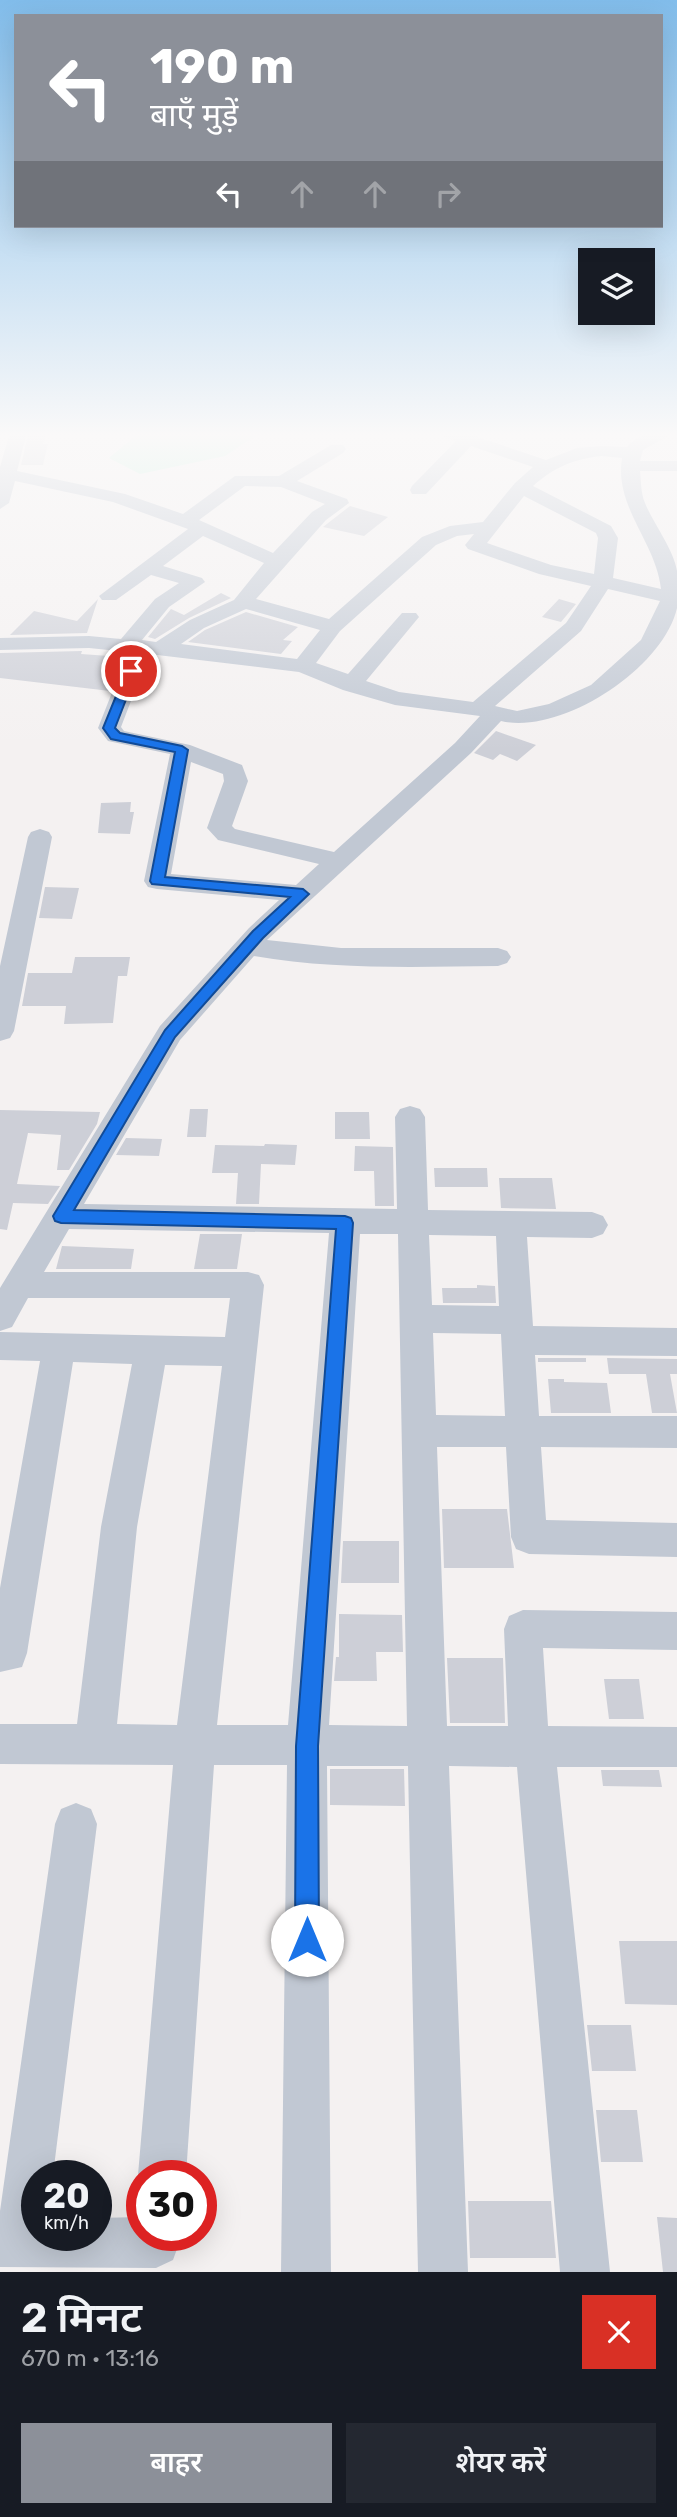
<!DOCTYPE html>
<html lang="hi">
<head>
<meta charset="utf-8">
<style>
	:root { --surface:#171b24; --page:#242831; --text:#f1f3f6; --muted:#9ea1a6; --accent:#8c9099 }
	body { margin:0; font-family:Rubik,"Noto Sans Devanagari",sans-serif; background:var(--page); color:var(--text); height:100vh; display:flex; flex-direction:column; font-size:26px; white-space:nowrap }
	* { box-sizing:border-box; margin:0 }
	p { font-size:23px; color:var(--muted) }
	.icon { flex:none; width:38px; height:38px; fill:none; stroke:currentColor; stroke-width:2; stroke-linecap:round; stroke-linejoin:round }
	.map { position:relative; height:2272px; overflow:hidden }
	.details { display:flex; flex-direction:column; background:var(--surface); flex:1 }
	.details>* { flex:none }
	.guide { position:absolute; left:14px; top:14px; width:649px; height:214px; border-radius:0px; box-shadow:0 7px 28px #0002; background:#8c9099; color:#fff; overflow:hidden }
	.fabs { position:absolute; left:578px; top:248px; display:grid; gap:14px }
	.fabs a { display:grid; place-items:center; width:77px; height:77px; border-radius:0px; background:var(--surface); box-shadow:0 7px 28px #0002; font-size:35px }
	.speed { position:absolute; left:21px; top:2160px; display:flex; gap:14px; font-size:35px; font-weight:700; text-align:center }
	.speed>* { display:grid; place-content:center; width:91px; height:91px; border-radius:50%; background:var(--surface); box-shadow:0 7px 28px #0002; line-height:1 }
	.speed small { font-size:18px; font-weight:400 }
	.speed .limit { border:10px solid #d22; background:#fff; color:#111 }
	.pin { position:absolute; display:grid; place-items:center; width:60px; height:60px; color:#fff; margin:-30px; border:4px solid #fff; border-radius:50%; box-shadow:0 2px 7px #0007 }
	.me { position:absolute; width:77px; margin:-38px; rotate:0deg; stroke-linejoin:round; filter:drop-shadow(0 0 5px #0008) }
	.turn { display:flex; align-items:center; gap:24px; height:147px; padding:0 21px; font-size:32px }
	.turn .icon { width:91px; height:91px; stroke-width:2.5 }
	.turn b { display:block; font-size:49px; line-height:60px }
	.lanes { display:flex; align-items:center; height:66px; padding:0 21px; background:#0003; justify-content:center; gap:35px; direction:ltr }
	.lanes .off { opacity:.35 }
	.round { display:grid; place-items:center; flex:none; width:74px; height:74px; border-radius:0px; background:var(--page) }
	.head { display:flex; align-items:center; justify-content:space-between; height:119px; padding:0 21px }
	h1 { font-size:42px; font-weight:600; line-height:52px }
	.cta { display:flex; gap:14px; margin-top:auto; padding:14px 21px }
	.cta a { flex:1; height:80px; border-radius:0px; background:var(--accent); color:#fff; font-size:28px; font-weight:600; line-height:80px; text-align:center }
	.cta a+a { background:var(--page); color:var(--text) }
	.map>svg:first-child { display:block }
	.green { fill:#bff2db }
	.building { fill:#cdcfd7 }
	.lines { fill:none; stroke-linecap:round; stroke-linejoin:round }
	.minor { fill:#c1c8d3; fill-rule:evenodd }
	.route { fill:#1a73e8; stroke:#114b97; stroke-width:2 }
</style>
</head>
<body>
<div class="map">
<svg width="677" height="2272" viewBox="0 0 677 2272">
	<rect width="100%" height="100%" fill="#f4f1f1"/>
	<path class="green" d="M140 432H249L255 436 225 456 140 474 109 458Z"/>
	<path class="building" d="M29 432H43L42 434H47L43 444H48L43 465H21Z
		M350 506 388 517 364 536 323 527Z
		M221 593 231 598 189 618 155 639 148 637 171 609 184 615Z
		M98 599 87 633 10 635 34 611 77 621Z
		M559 599 576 604 561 622 542 617Z
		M246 612 298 627 283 640 292 641 281 654 188 642 205 630Z
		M82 651 81 654 123 657 110 691 0 678V653Z
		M496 731 536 745 517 761 500 754 493 760 474 753Z
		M131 802 130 812H134L130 834 98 833 101 803Z
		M45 887 79 888 72 919 39 918Z
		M75 957H130L127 976H118L113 1023 64 1024 66 1006H22L28 973H72Z
		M190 1109H208L206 1137H187Z
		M0 1110 100 1112 97 1124 69 1170H57L61 1135 28 1133 17 1184 60 1186 48 1204 13 1203 7 1230 0 1229Z
		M335 1112H369L370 1139H335Z
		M126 1138 162 1139 159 1156 116 1155Z
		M265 1144 297 1145 295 1165 261 1164 259 1204H236L238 1173H212L215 1145 264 1146Z
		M355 1146 393 1147 394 1206H375L374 1171H354Z
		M434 1168H487L488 1187H435Z
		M499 1178H552L556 1209 501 1208Z
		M200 1234H242L237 1269H194Z
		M62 1246 134 1249 131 1269H56Z
		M477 1285 495 1286 496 1303H443L442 1288H477Z
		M538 1358H586V1362H538Z
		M607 1358 677 1359V1374H670L677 1413H652L646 1374H609Z
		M548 1379H564V1382L607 1383 611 1413H551Z
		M442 1509H507L514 1568H444Z
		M343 1541H399V1583H341Z
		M339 1614 402 1615 403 1652H376L377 1681H334L336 1657H339Z
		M447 1658H503L505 1723H450Z
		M604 1679H639L644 1719H609Z
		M330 1769H404L405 1806 330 1805Z
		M601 1770H659L662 1787 603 1786Z
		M619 1941H677V2005L625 2004Z
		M587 2025H631L636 2071H592Z
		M596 2110H637L643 2162H601Z
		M468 2201H551L556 2258H470Z
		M657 2217 677 2218V2272H663Z"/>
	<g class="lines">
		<path class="minor" d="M10 432H27L17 471 125 494 183 514 235 476H279L331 445H343L346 449 343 453 297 481 347 499 349 503 326 520 256 599 329 619 422 537 450 526 483 522 515 483 533 467 471 446 426 494H412L410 490 412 486 456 441 441 436 439 432H463L546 460 577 448 602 446 627 447C638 433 658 431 675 432L643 450 640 461H677V471H640C641 482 641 494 645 503 653 523 674 550 677 571 677 580 677 598 677 608 663 669 561 735 501 721L471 753 267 940 341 948H498L507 951 511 957 507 963 498 966C416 967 334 970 254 956L180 1040 84 1204 397 1209 395 1117 400 1109 410 1106 420 1109 425 1117 428 1210 592 1212 603 1216 608 1225 603 1234 592 1238 527 1237 533 1326 677 1328V1356L535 1355 539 1416H677V1448L541 1447 546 1520 677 1523V1557L529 1554 516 1549 511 1537 506 1447H437L447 1726H508L504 1629 509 1616 523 1610 677 1612V1650L543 1648 548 1726 677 1727V1767H557L610 2272H560L517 1767 449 1766 468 2272H418L408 1766H327L331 2272H281L287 1765H214L186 2175H142V2184L138 2175 173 1765 0 1764V1724H77L101 1527 132 1364 73 1362 27 1653 22 1667 0 1672V1588L40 1361 0 1360V1332L225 1337 230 1298H28L12 1327 0 1331V1288L160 1026 249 928 279 900 157 889 148 887 144 881 170 754 108 741 98 728 128 652 89 648 0 650V638L89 636 121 639 155 599 179 583 151 575 116 600H102L99 596 188 529 113 502 15 481 9 503 0 509V467ZM602 456 622 458C614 507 656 542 661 589L613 578 618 538 611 526 533 486C554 467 574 459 602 456ZM245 486 281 487 325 504 312 512 273 553 199 520ZM524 496 596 533 598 538 594 574 551 565 487 543ZM474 534 465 545 468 549 539 574 591 586 566 623 473 702 399 692 366 681 419 617 416 613H402L348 674 316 663 340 631 436 545 457 536ZM203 536 264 563 234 600 190 620 156 642 142 640 169 607 205 582 202 578 163 566ZM608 589 660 601 641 640 591 685 549 704 517 711 495 706 581 631ZM246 609 320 630 297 659 181 644 204 628ZM149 654 299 672 343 690 395 705 480 716 455 743 334 852 235 829 232 826 248 781 242 765 190 745 124 731 121 727ZM191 762 223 774 224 781 207 828 218 840 319 864 296 885 171 874ZM69 1229 329 1233 288 1725H217L264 1285 259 1275 248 1272H44ZM360 1234H398L407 1726 329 1725ZM429 1235 496 1236 499 1306 432 1305ZM433 1333 501 1334 505 1416 436 1415ZM165 1365 222 1366 177 1725 117 1724 137 1527Z
			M40 829 49 832 52 837 14 1031 10 1038 0 1041V966L28 837 31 832Z
			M76 1803 91 1809 97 1824 53 2175H37V2235H96V2218L142 2217V2235H182L173 2260 156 2268 0 2267V2211L55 1824 61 1809Z"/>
	</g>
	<linearGradient id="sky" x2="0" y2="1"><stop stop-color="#82bdeb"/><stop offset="0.58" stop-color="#faf9f9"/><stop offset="1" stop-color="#faf9f9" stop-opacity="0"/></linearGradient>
	<rect width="677" height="750" fill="url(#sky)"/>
	<path class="route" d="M127 669 137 671 115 728 120 733 182 746 188 750 165 877 303 889 309 894 263 938 175 1037 74 1210 345 1216 351 1218 353 1223 318 1746 319 1940 315 1948 307 1951 298 1948 295 1940 296 1746 336 1229 61 1223 55 1221 53 1216 165 1030 253 931 290 897 152 884 150 881 175 752 111 739 103 728Z"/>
</svg>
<div class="fabs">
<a><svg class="icon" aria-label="layers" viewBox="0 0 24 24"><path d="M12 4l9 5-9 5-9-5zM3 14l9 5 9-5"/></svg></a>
</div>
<div class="speed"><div>20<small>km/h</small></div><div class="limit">30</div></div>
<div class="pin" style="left:131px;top:671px;background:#d93025"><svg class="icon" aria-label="arrive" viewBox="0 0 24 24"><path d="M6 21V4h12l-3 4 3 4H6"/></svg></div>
<svg class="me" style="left:307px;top:1940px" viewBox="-20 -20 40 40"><circle r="19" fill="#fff"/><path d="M0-13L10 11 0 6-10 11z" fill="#1a73e8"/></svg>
<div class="guide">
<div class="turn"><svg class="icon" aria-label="left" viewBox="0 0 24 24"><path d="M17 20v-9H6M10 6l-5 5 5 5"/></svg><div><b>190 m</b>बाएँ मुड़ें</div></div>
<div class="lanes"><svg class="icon" aria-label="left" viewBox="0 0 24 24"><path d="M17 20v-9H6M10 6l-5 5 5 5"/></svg><svg class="icon off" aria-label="ahead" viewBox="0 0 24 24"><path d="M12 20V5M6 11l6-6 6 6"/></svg><svg class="icon off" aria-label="ahead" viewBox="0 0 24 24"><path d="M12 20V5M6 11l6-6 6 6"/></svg><svg class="icon off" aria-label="right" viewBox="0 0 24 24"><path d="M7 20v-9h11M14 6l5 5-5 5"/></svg></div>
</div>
</div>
<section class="details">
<div class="head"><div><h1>2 मिनट</h1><p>670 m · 13:16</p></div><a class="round" style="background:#d93025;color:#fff"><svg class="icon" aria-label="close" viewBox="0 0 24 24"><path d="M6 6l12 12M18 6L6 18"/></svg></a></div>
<div class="cta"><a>बाहर</a><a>शेयर करें</a></div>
</section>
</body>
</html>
